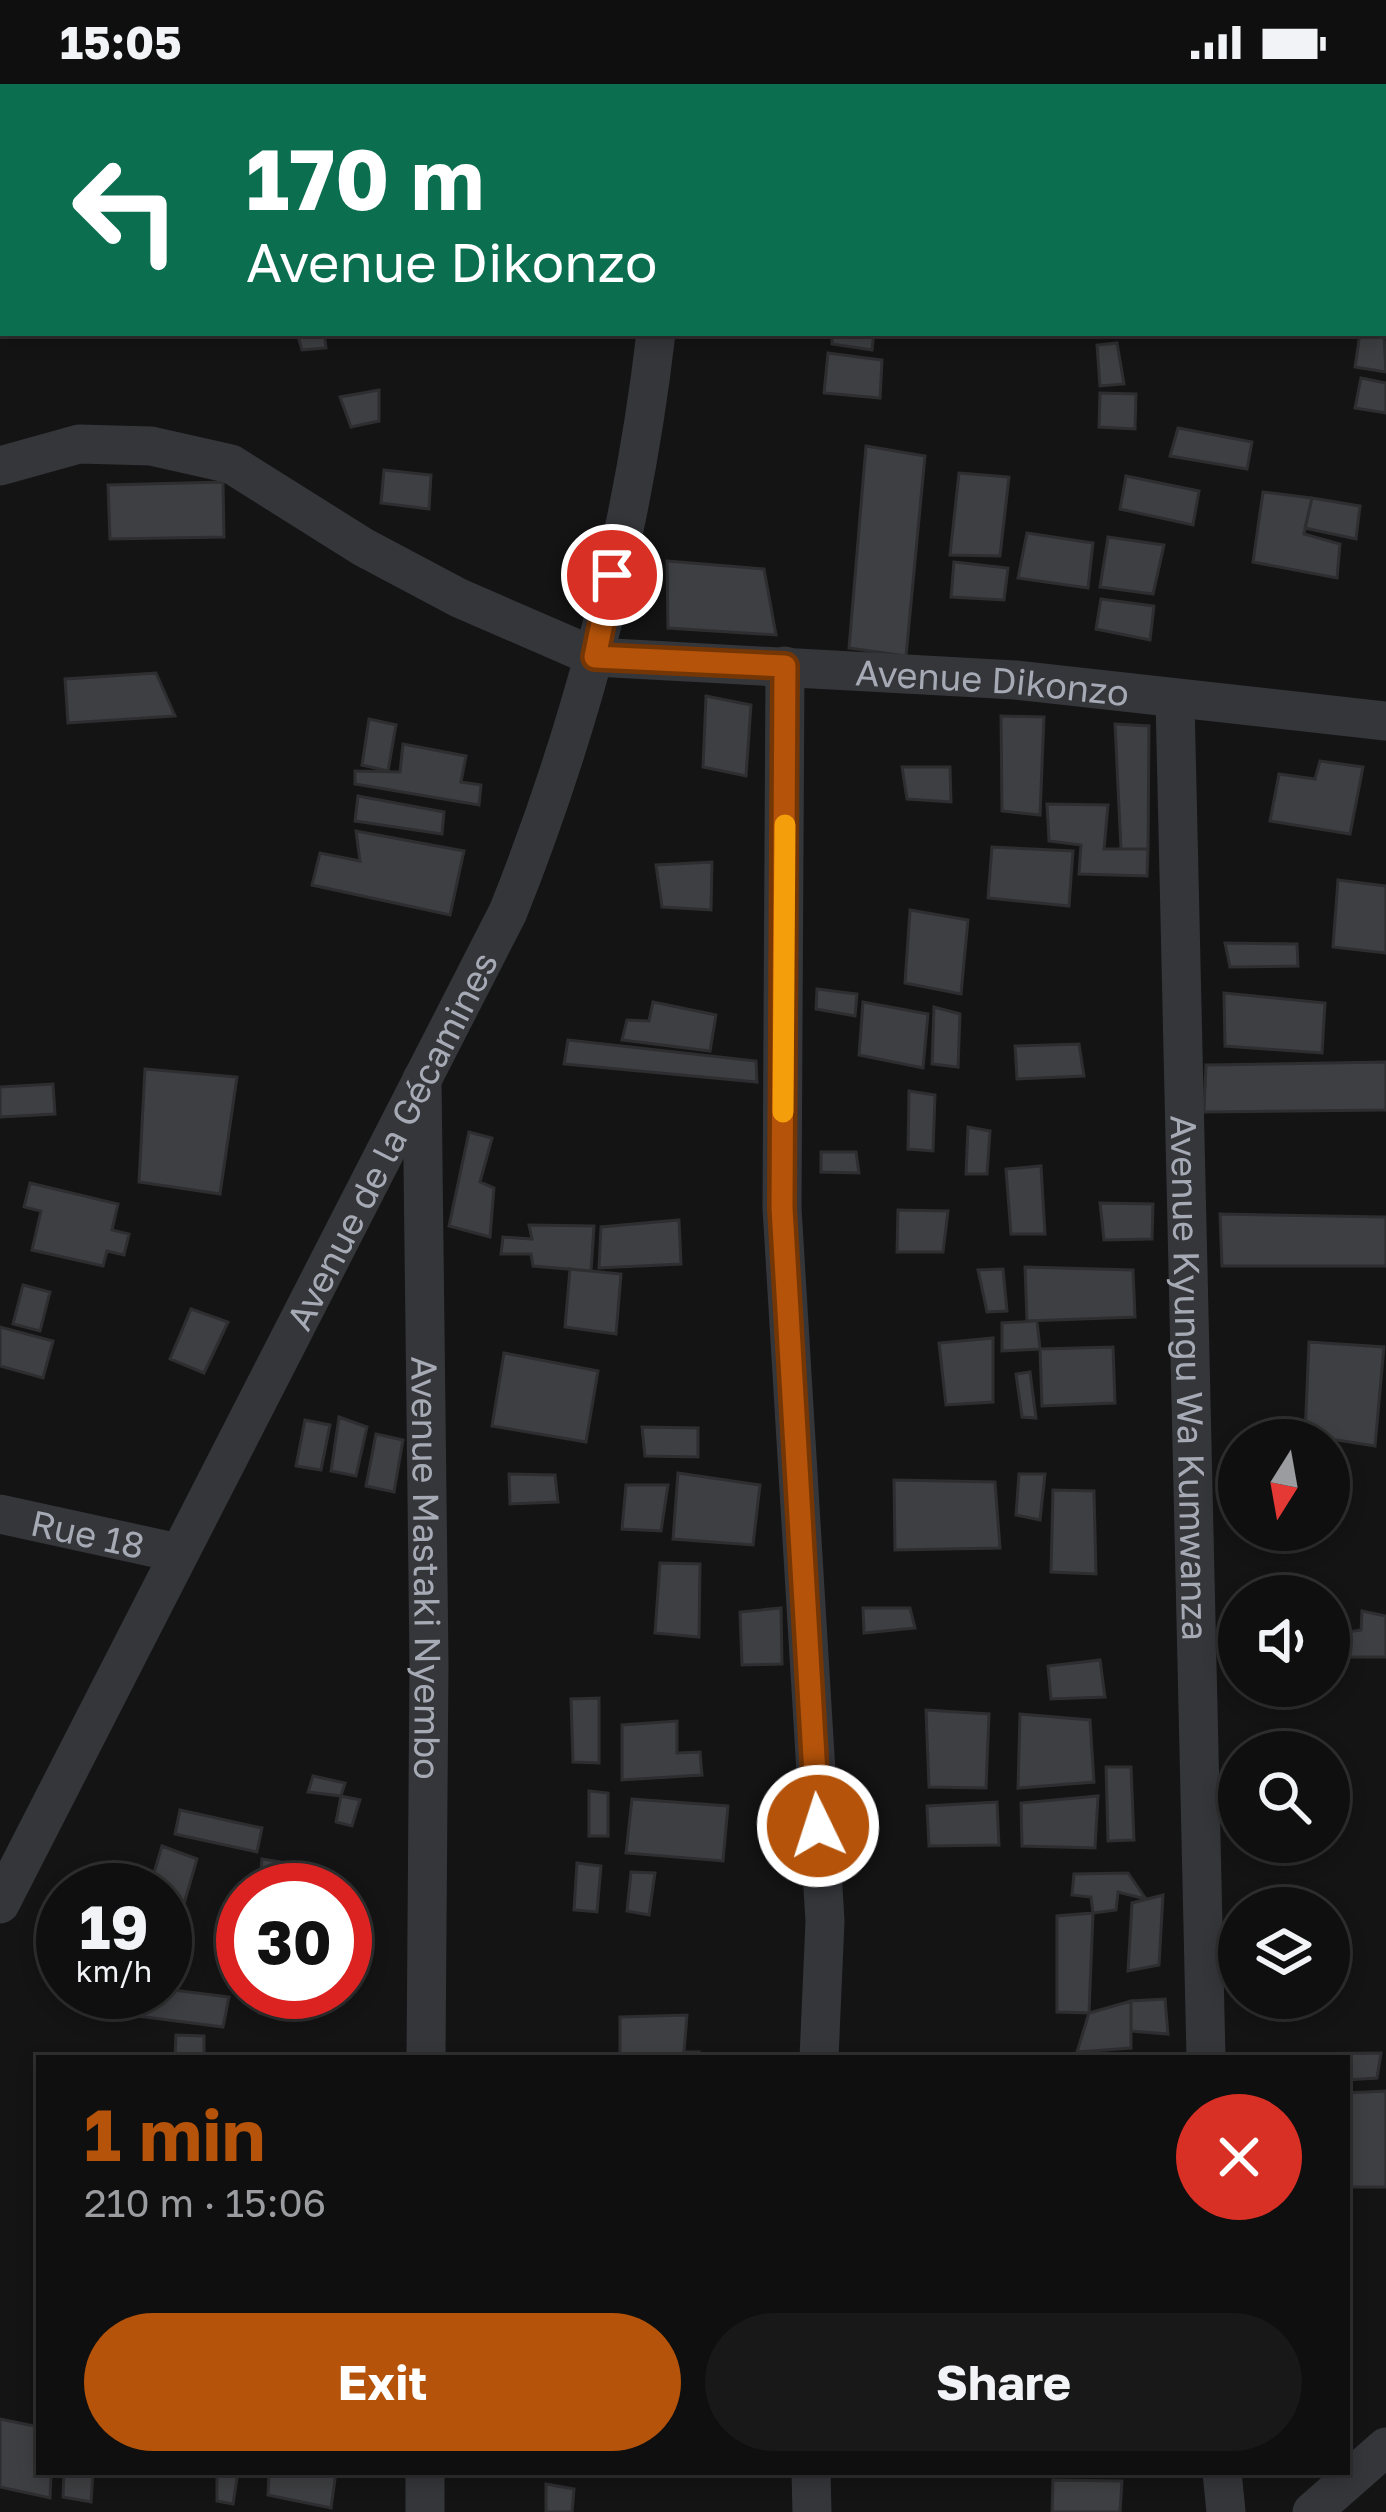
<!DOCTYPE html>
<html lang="en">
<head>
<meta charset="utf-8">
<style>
	:root { --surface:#0f0f10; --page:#181819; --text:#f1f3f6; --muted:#9b9c9f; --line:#2f2f30; --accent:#b45309 }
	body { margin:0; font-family:"Golos Text",sans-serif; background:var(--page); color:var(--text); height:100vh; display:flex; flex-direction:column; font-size:45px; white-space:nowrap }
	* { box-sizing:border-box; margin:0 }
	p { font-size:39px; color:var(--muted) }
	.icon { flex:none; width:66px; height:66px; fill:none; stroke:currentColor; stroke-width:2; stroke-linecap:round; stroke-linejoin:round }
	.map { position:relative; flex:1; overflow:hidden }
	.side { position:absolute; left:36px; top:1971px; width:1314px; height:420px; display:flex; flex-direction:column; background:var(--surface); border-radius:0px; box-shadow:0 6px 18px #0003,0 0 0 3px var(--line) }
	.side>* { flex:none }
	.banner { position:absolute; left:0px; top:0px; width:1386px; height:252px; box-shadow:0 6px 18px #0003,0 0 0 3px var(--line); background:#0b6e4f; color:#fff; overflow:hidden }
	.needle { width:78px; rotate:191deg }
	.fabs { position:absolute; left:1218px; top:1335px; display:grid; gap:24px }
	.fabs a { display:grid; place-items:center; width:132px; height:132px; border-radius:50%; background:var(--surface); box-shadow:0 6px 18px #0003,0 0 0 3px var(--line); font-size:60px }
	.speed { position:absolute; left:36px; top:1779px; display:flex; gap:24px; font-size:60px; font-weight:700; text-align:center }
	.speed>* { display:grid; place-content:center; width:156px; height:156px; border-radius:50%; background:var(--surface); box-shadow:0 6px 18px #0003,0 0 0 3px var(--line); line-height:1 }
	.speed small { font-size:30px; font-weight:400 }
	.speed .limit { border:18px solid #d22; background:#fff; color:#111 }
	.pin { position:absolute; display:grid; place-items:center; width:102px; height:102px; color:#fff; margin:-51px; border:6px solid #fff; border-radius:50%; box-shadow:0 3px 12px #0007 }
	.me { position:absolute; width:132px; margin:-66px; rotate:356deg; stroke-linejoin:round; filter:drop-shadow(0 0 9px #0008) }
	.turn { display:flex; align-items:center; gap:42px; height:252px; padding:0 48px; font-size:54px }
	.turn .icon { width:156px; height:156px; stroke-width:2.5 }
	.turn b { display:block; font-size:84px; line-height:102px }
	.round { display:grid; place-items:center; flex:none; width:126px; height:126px; border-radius:63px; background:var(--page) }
	.summary { display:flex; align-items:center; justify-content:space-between; height:204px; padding:0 48px }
	h1 { font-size:72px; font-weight:700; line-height:90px; color:var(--accent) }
	.button { display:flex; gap:24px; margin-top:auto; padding:24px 48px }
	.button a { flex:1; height:138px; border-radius:72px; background:var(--accent); color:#fff; font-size:48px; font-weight:700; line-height:138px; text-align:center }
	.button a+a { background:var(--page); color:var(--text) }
	.status { display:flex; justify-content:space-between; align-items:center; height:84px; padding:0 60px; background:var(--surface); direction:ltr }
	.status svg { height:33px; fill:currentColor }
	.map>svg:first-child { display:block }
	.building { fill:#3e3f42; stroke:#2e2e31; stroke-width:3 }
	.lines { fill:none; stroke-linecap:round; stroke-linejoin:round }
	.minor { stroke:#35363a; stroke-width:39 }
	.route-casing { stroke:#753606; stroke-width:30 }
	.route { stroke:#b45309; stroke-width:21 }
	.slow { stroke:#f59e0b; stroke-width:21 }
	.labels { text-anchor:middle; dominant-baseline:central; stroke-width:12; stroke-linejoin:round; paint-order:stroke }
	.street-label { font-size:36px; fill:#a6aab5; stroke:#0f0f10 }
</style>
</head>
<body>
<div class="status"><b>15:05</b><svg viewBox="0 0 49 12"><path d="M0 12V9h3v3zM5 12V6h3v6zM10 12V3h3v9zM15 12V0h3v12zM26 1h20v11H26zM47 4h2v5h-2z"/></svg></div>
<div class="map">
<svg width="1386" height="2428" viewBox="0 0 1386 2428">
	<rect width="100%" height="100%" fill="#141415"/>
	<path class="building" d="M1025 0H1208L1209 3H1025Z
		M1383 235 1386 288 1355 283 1360 249H1383Z
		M297 249H324L326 264 302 266Z
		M832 249H874L872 266 832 260Z
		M1117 259 1124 300 1100 302 1097 261Z
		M828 269 882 276 880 314 824 309Z
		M1361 294 1386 299V329L1355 324Z
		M379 306V337L351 343 340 313Z
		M1100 309 1136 310 1135 345 1099 343Z
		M1178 344 1252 358 1247 385 1170 372Z
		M866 362 925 372 906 572 849 564Z
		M384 386 431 391 429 425 381 419Z
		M959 389 1009 393 1000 472 950 471Z
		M1126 392 1199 407 1193 441 1120 425Z
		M223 398 224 453 110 455 108 401Z
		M1263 408 1312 414 1304 450 1340 460 1337 494 1253 478Z
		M1312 414 1360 422 1356 455 1305 444Z
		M1027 449 1093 459 1088 504 1018 494Z
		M1108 453 1164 461 1153 510 1100 503Z
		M667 477 764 485 776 551 668 544Z
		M954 478 1008 484 1004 516 951 513Z
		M1101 515 1154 522 1150 556 1096 545Z
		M156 589 175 632 68 639 65 595Z
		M706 612 751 621 746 692 703 683Z
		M1001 632 1044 633 1040 731 1002 727Z
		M369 635 396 641 388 687 362 681Z
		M1115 640 1149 642 1148 765H1121Z
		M403 660 466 672 461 698 481 701 479 721 355 700V687L400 688Z
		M1320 677 1363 683 1350 750 1270 737 1279 690 1315 695Z
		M902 683H950L951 718 907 715Z
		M358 712 444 728 442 750 355 737Z
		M1047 720 1108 721 1104 765H1148L1147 792 1079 790 1081 761 1049 757Z
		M356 747 464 767 450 831 312 801 320 769 360 777Z
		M992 763 1073 767 1069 822 988 814Z
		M712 778 711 826 662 823 656 781Z
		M1338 796 1386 802V869L1333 863Z
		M910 826 968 836 961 910 905 899Z
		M1225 859 1297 860 1298 882 1230 883Z
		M817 905 857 910 855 932 816 925Z
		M1224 909 1325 919 1322 969 1225 962Z
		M653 918 716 931 710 967 622 956 627 936 649 937Z
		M863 918 928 930 923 984 859 971Z
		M934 923 960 930 958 983 932 980Z
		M568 956 756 977 757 998 564 980Z
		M1079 960 1084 992 1017 995 1015 962Z
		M1386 978V1026L1204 1028 1206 981Z
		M145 985 237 993 220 1110 139 1098Z
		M53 1000 55 1030 0 1033V1003Z
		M909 1007 935 1011 933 1067 908 1065Z
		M968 1043 990 1047 987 1090H966Z
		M469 1048 492 1054 480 1098 494 1104 490 1153 449 1142Z
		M821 1068H856L859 1089 821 1088Z
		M1041 1082 1045 1150H1011L1006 1085Z
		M30 1099 118 1120 112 1146 129 1150 124 1171 107 1167 103 1182 32 1166 41 1127 24 1123Z
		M1100 1119 1153 1120 1152 1155 1104 1156Z
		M898 1126 948 1127 943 1168H897Z
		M1220 1130 1386 1133V1182H1222Z
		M679 1136 681 1180 599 1184 601 1143Z
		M529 1141 594 1142 591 1187 533 1182 531 1170H501L503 1153 532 1155Z
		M1025 1183 1133 1186 1135 1233 1027 1237Z
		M570 1185 621 1190 616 1250 565 1243Z
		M1003 1185 1007 1227 987 1228 978 1186Z
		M23 1201 50 1208 40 1247 13 1240Z
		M191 1225 228 1238 204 1289 170 1275Z
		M1037 1237 1040 1265 1002 1267V1239Z
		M0 1243 53 1257 43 1294 0 1282Z
		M993 1254V1318L946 1321 939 1259Z
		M1309 1258 1384 1263 1375 1362 1305 1351Z
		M1113 1263 1115 1319 1042 1322 1040 1265Z
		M504 1269 598 1287 586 1358 492 1342Z
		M1030 1288 1036 1334 1022 1333 1016 1290Z
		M339 1333 367 1343 356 1392 331 1387Z
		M305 1336 330 1341 321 1386 296 1382Z
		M642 1343 698 1344V1373L645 1372Z
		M376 1350 403 1356 394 1408 366 1402Z
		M678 1389 760 1401 753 1461 673 1455Z
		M509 1390 555 1391 558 1418 510 1420Z
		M1019 1390H1045L1040 1436 1016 1431Z
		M894 1396 995 1398 1000 1464 895 1466Z
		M626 1401H668L661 1447 622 1445Z
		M1053 1406 1094 1407 1096 1490 1051 1488Z
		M660 1479 700 1480 699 1553 655 1549Z
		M781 1524 782 1580 742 1581 740 1528Z
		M863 1524H910L915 1544 864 1549Z
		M1362 1527 1386 1532V1573H1338L1341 1549 1361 1546Z
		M1100 1576 1105 1613 1051 1615 1048 1582Z
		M599 1614V1679L573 1678 571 1615Z
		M926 1626 989 1630 986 1704 929 1703Z
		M1020 1630 1090 1636 1094 1698 1018 1704Z
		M677 1637V1669L700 1668 702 1691 622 1696V1641Z
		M1106 1683H1131L1134 1756 1108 1757Z
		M313 1692 345 1699 341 1712 308 1708Z
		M589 1707 608 1709V1752H589Z
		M341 1712 360 1716 352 1742 336 1738Z
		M1098 1712 1095 1764 1022 1762 1021 1719Z
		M632 1715 728 1722 723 1777 626 1769Z
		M997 1718 999 1761 929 1762 927 1722Z
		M180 1726 262 1744 257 1768 175 1750Z
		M162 1762 197 1775 184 1820 165 1812V1806H149Z
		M262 1775 317 1784 314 1806H259Z
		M577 1779 601 1782 597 1828 574 1826Z
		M631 1788 655 1789 649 1831 627 1827Z
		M1128 1789 1146 1815 1118 1808 1116 1826 1093 1829 1091 1813 1072 1811 1074 1790Z
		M1163 1811 1159 1881 1128 1887 1132 1819Z
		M1093 1829 1089 1929 1057 1928V1832Z
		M165 1905 229 1913 223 1943 114 1929 115 1908Z
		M259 1908H296L293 1936 259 1929Z
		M1165 1915 1168 1950 1131 1947V1917Z
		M1131 1917V1964L1077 1968 1089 1929Z
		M687 1931 684 1968H699L698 1974H620V1933Z
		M176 1951 204 1952V1974H175Z
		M1381 1969 1377 1994 1347 1996V1974H1273V1970Z
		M1386 2007V2103H1347V2009Z
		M0 2335 39 2343V2388H51L50 2414 0 2403Z
		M64 2388H93L91 2418 63 2413Z
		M217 2388H238L233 2420 217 2417Z
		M269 2388H336L331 2424 268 2411Z
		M1053 2396 1122 2397 1120 2428H1052Z
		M546 2400 574 2405 572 2428H546Z"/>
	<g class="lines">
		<g class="minor">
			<path d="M648 0 649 3"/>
			<path d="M1383 45H1386"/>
			<path id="s1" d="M0 382 79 360 151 362 231 380 363 463 459 514 595 573 1015 596 1386 637"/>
			<path d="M785 582 782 1124 825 1837 819 1974"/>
			<path id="s2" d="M1175 616 1206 1974"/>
			<path id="s3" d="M422 995 429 1580 426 1974"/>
			<path id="s4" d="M0 1430 178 1469"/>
			<path id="s5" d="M0 1820 508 828C582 643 633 447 656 249"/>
			<path d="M811 2388 812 2428"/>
			<path d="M1222 2388 1226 2428"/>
			<path d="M425 2428V2388"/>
			<path d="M1312 2428 1386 2363"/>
		</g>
	</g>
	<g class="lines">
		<defs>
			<path id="route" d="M612 491 595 573 785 582 782 1124 818 1742"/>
		</defs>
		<use href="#route" class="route-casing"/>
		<use href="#route" class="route"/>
		<path class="slow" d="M783 1028 785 741"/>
	</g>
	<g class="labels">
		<g class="street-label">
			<text stroke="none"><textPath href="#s1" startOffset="1047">Avenue Dikonzo</textPath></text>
			<text stroke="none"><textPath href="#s5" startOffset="858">Avenue de la Gécamines</textPath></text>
			<text stroke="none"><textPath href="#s2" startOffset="678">Avenue Kyungu Wa Kumwanza</textPath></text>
			<text stroke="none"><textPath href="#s4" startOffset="90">Rue 18</textPath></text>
			<text stroke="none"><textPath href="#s3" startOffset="489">Avenue Mastaki Nyembo</textPath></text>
		</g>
	</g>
</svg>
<div class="fabs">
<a><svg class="needle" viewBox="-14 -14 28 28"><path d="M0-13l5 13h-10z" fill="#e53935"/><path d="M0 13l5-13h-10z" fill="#9b9c9f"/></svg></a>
<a><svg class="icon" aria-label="sound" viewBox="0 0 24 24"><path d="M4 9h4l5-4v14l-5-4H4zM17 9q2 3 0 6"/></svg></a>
<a><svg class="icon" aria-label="search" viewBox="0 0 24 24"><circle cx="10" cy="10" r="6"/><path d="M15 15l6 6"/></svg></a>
<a><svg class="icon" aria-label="layers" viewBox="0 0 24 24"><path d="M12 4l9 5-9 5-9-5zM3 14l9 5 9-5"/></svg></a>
</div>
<div class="speed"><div>19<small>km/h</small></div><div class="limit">30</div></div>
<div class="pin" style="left:612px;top:491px;background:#d93025"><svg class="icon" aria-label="arrive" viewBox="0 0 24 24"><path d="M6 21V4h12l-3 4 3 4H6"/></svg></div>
<svg class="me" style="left:818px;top:1742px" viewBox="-20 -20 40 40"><circle r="17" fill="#b45309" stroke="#fff" stroke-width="3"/><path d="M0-11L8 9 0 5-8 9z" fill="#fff"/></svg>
<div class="banner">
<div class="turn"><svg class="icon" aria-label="left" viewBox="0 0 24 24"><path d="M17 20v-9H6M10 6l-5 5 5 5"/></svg><div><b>170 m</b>Avenue Dikonzo</div></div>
</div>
<section class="side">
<div class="summary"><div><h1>1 min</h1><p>210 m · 15:06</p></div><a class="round" style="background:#d93025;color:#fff"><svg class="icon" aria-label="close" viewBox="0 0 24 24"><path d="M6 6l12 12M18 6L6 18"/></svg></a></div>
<div class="button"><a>Exit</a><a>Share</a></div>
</section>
</div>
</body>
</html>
